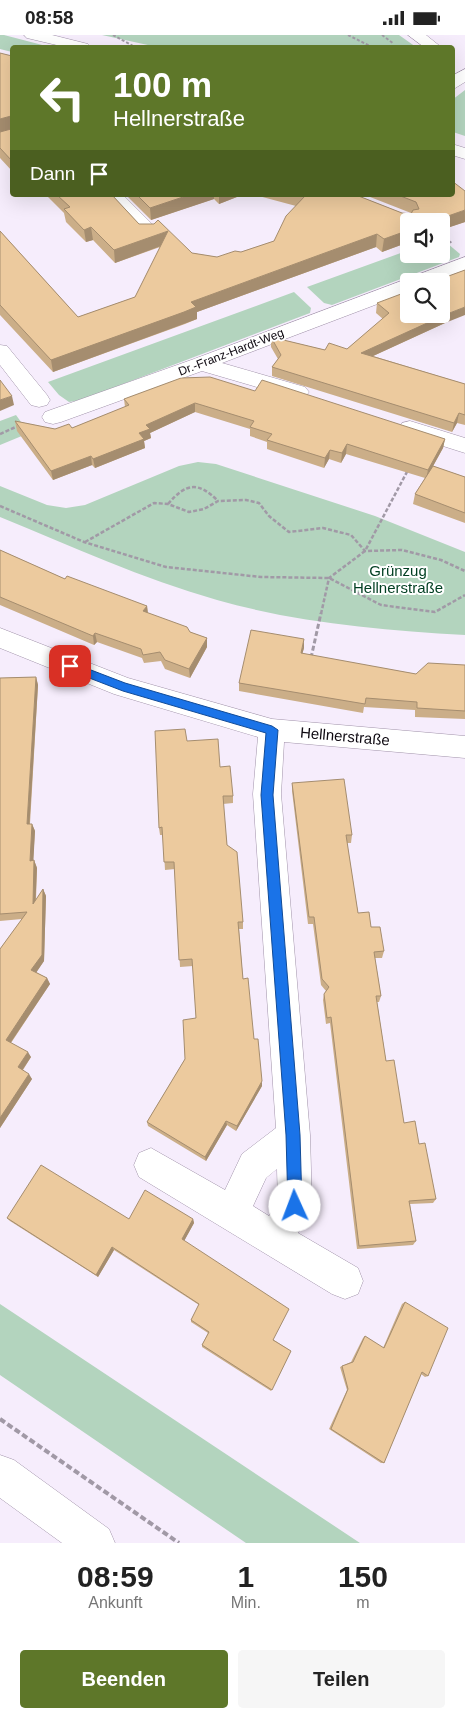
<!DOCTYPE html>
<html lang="de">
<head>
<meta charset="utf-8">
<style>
	:root { --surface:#fff; --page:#f6f6f6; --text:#222; --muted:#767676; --accent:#5e7729 }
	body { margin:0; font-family:Arial,sans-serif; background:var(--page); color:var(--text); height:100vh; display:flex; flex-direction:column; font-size:19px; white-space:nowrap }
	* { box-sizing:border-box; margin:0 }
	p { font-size:16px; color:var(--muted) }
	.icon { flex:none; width:28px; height:28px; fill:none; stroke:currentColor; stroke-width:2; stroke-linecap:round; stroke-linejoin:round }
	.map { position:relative; height:1508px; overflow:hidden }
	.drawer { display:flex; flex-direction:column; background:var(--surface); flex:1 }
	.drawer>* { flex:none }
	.hud { position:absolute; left:10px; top:10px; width:445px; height:152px; border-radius:5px; box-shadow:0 5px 20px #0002; background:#5e7729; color:#fff; overflow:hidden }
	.fabs { position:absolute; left:400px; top:178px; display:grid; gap:10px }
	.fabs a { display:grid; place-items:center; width:50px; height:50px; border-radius:5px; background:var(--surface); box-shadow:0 5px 20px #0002; font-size:25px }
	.pin { position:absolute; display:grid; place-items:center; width:42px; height:42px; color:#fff; margin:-21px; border-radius:10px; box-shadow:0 2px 8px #0006 }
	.me { position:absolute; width:55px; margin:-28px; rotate:358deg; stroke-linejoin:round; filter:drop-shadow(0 0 4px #0008) }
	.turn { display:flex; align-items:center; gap:18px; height:105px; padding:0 20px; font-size:22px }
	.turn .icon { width:65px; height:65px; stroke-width:2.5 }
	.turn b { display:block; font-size:35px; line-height:42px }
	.then { display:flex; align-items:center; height:48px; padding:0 20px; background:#0003; gap:10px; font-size:19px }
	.eta { display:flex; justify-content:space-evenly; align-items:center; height:85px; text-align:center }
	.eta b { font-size:30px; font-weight:700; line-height:35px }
	.action { display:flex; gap:10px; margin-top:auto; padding:10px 20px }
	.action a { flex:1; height:58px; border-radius:5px; background:var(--accent); color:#fff; font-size:20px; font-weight:700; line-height:58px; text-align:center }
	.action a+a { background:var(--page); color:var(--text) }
	.status { display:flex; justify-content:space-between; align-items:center; height:35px; padding:0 25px; background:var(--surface); direction:ltr }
	.status svg { height:14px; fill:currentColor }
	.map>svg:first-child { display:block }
	.green { fill:#b3d4be }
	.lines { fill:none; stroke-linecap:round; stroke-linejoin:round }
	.minor-casing { stroke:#a193aa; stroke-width:1 }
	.tertiary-casing { stroke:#a193aa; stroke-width:1 }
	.secondary-casing { stroke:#a193aa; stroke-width:1 }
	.path-far3 { stroke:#a199a6; stroke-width:2; stroke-dasharray:3 2; stroke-linecap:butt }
	.path-far2 { stroke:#a199a6; stroke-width:2.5; stroke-dasharray:4 2; stroke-linecap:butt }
	.path-far1 { stroke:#a199a6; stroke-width:3; stroke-dasharray:5 2.5; stroke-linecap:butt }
	.path { stroke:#a199a6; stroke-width:4; stroke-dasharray:6 3; stroke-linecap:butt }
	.minor { fill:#fff; fill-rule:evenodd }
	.tertiary { fill:#fff; fill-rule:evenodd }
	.secondary { fill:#fff; fill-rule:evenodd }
	.wall { fill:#cbae88 }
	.shaded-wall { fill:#a58d6f }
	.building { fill:#ecca9e; stroke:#a58d6f }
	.route { fill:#1a73e8; stroke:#114b97 }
	.labels { text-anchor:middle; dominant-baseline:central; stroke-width:4; stroke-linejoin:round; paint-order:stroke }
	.far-street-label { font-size:12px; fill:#0e0911; stroke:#fff }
	.park-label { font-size:15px; fill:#003e21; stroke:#fff }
	.street-label { font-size:15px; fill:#0e0911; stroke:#fff }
</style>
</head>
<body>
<div class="status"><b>08:58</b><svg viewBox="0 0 49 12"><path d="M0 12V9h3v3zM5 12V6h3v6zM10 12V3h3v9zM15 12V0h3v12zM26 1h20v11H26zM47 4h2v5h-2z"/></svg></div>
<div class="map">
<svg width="465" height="1508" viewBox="0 0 465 1508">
	<rect width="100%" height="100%" fill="#f6edfc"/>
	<path class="green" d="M0 0H4L50 12H12V17L0 14Z
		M102 0H399L416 12H157Z
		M465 55V101L453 97 452 65Z
		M441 203 460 219 459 222 332 270 324 268 307 252 409 215V219H441Z
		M294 257 311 273 310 278 81 365 69 367 59 360 48 347Z
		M16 380 29 398 0 410V386Z
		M198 427 216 429 375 481 465 517V600C381 595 298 588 217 565 143 544 71 511 0 482V451L47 470 66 473 85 470 179 431Z
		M0 1269 360 1508H246L0 1340Z"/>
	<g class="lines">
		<defs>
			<path id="minor" d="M408 0H426L441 12H424Z
				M465 34V47L452 55V41Z
				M104 160H123L155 192 157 196 155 200H141Z
				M465 222V235L435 246H409V257L222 328 305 352 309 357 305 362 298 364 202 336 61 387 53 389 45 387 42 382 45 377 194 324Z
				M0 310 7 311 47 360 50 365 47 370 39 372 31 370 0 330Z
				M410 386 465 403V418L402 398 399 393 402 388Z
				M0 593 128 643 272 684 465 701V723L284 707 281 759 310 1100 312 1171 298 1198 358 1233 363 1246 358 1259 345 1264 332 1259 139 1142 134 1130 139 1118 151 1113 225 1155 242 1119 276 1093 253 759 258 702 114 659 0 613ZM277 1134 278 1167 269 1181 253 1171 266 1143Z"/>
			<path id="tertiary" d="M0 1420 14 1425 109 1494 115 1508H62L0 1463Z"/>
			<path id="secondary" d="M24 0H52L88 9 91 12H65L27 3Z
				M452 109 465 113V124L452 120Z"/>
		</defs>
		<use href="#minor" class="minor-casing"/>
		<use href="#tertiary" class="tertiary-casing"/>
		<use href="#secondary" class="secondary-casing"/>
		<path class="path-far3" d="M113 0 135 12
			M348 0 372 12
			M382 0 394 9
			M441 200 453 209"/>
		<path class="path-far2" d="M0 399 18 391
			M168 469C186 448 198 446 218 466
			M0 471 84 507 166 532 261 542 329 543 381 570 435 577 465 560
			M85 507 154 468 168 469 189 477 204 474 218 466 246 465 259 468 269 481 289 497 323 493 351 500 365 516 402 515 441 525 465 536
			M321 579 329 543 365 516 408 435"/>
		<path class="path-far1" d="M311 623 321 578"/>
		<path class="path" d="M0 1384 179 1508"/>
		<use href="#minor" class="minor"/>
		<use href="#tertiary" class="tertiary"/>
		<use href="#secondary" class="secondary"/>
	</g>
	<path class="wall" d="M12 21V136L0 123V97L8 95 0 97Z
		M46 160H112L139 189 192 218 217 222 241 217 274 206 296 171 255 160H356L402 178 411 179V178L365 160H452L465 187 441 195V186H409V207L382 217 376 212 321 232 197 277V284L185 289 53 337 0 280V196L78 282 135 262 160 212 115 228 93 205 86 207 66 187 64 178Z
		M126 160H242L219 169 214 164 151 185Z
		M377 268 445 288 373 321 465 349V390L457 388 452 397 272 341V332L278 324 271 312V302L325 315 347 314 383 284 376 278Z
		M255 356 445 404 443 413 433 431 465 442V488L413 469 415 459 425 443 346 419 341 428 329 424 324 433 267 414V407L250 401V394L195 377 150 398 151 403 144 406 145 413 95 433 92 430 53 445 17 396 15 386 55 394 72 393 125 372 124 364Z
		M0 515 65 544 147 571 148 578 190 597 207 603V612L190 643 165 634 161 626 144 628 142 623 97 607 94 610 0 570Z
		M304 613 302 619 416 639 465 630V684L415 682V675L364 672 363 678 239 656V648Z
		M36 642 38 650 30 789H32L35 796 33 825H34L37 833 36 865 43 854 46 861 44 926 36 937 47 943 50 949 11 1008 31 1022 23 1035 32 1044 0 1093V914L22 884 0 886V643Z
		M187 706 220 732 233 761V768L223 769 227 810 243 887V894H239L243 944 254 1004 262 1051 236 1096 227 1090 206 1126 148 1091 147 1087 185 1024 196 983 193 931 180 932 175 834 165 835 163 800H160L159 793Z
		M292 748 352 800 351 808H347L358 878 371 892 384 916 382 923H375L381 961 379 967H377L386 1026 404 1088 419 1109 436 1164 433 1168 410 1169 416 1206 413 1210 357 1214 330 988 326 989 323 965 324 959 326 956 321 950 313 889H308L292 756Z
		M7 1183 193 1184 194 1188 184 1206 274 1305 291 1316 271 1356 202 1312V1310L208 1298 191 1287V1285L199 1270 114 1215 98 1242 10 1186Z
		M405 1267 428 1341 425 1342 421 1339 384 1428H381L329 1394 347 1355 340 1332 351 1327 363 1303 365 1301 383 1313 402 1269Z"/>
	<path class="shaded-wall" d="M11 81 12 94 0 97V84Z
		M189 160H214V164L151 185 150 173Z
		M219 160H242L219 169Z
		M465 175V187L441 195V186H434Z
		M91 192 93 205 86 207 84 195Z
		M409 195V207L382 217 384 204Z
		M168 196 169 208 115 228 114 215Z
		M377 199 376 212 197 277V284L53 337 51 325 191 267Z
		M465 272V280L445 288 360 327 361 318 447 279Z
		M12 361 14 370 0 376V365Z
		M195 368V377L150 398 151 403 144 406 145 413 95 433 93 424 139 398 146 390Z
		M459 378 457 388 452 397 454 388Z
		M445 404 443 413 426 444 428 435Z
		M347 409 346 419 341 428 342 418Z
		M330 415 329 424 324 433 325 423Z
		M91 421 92 430 53 445 51 436Z
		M147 571 148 580 143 576Z
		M95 598 97 607 94 610 93 601Z
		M207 603V612L190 643 189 634Z
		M304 604V613L300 627 301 618Z
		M36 642 38 650 29 796 27 789Z
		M32 789 35 796 33 833 30 826Z
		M34 825 37 833 35 876 33 869Z
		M43 854 46 861 44 926 34 941 31 935Z
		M47 943 50 949 9 1010 6 1005Z
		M28 1017 31 1022 21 1037 18 1032Z
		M29 1039 32 1044 0 1093V1083Z
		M262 1046V1051L236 1096 237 1091Z
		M226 1086 227 1090 206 1126 205 1122Z
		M193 1184 194 1188 183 1208 182 1204Z
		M112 1212 114 1215 98 1242 96 1240Z"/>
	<path class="building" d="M0 18 12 21V126L0 113V97L11 94V81L0 84Z
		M452 146 465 156V175L434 186H409V195L384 204 377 199 322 219 191 267 196 272 184 277 51 325 0 270V196L78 282 135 262 168 196 114 215 91 192 84 195 64 174 70 172 57 160H112L139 189H154L158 185 192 218 217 222 235 216 241 217 274 206 286 181 305 161 303 160H356L402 178 411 179 413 175 419 174 416 167 398 160H452Z
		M137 160H189L150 173Z
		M465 235V272L447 279 361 318 465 349V380L459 378 454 388 272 332 281 320 271 302 325 315 329 308 347 314 389 278 377 268 409 256V279H441V246H435Z
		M210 342 255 356 262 345 445 404 428 435 347 409 342 418 330 415 325 423 267 405 272 399 250 392 254 386 195 368 146 390 150 394 139 398 144 404 93 424 91 421 51 436 15 386 55 394 69 389 72 393 129 370 124 364 181 343Z
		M0 345 12 361 0 365Z
		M433 431 465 442V478L415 459Z
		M0 515 65 544 67 541 147 571 143 576 187 592 190 597 207 603 189 634 165 625 160 617 143 620 141 614 95 598 93 601 0 562Z
		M251 595 304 604 301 618 416 639 428 628 465 630V676L417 673V667L366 663 365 669 239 648Z
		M36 642 27 789H32L30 826 34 825 33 869 43 854 42 920 31 935 47 943 6 1005 28 1017 18 1032 29 1039 0 1083V914L27 877 0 879V643Z
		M185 694 187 706 218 704 220 732 230 731 233 761H223L227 810 237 817 243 887H238L243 944 248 943 254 1004H258L262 1046 237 1091 226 1086 205 1122 147 1087 185 1024 183 985 196 983 192 924 179 925 174 827H164L162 792 159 793 155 696Z
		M344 744 352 800H346L358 878 369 877 371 892H380L384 916 374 917 381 961H376L386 1026 394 1025 404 1088 415 1086 419 1109 425 1108 436 1164 409 1166 416 1206 359 1211 331 982 327 983 324 959 329 952 322 944 314 882H309L292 748Z
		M41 1130 129 1184 145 1155 193 1184 182 1204 289 1274 273 1305 291 1316 272 1355 202 1310 209 1297 191 1285 199 1269 112 1212 96 1240 7 1183Z
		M405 1267 448 1293 428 1341 422 1337 384 1428 331 1394 348 1354 342 1331 353 1327 365 1301 384 1313Z"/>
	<path class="route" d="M70 627 125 648 272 691 278 695 273 760 300 1100 302 1171 300 1176 295 1178 290 1176 288 1171 286 1100 261 760 266 698 123 656 66 634V628Z"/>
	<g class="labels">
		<g class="far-street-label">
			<text transform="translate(231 317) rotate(-21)">Dr.-Franz-Hardt-Weg</text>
		</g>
		<g class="park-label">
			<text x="398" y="535">Grünzug<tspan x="398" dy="17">Hellnerstraße</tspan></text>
		</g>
		<g class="street-label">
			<text transform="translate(345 701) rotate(5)">Hellnerstraße</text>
		</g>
	</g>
</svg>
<div class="fabs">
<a><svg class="icon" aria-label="sound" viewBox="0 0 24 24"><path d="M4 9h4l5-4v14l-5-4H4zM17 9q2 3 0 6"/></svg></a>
<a><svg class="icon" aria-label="search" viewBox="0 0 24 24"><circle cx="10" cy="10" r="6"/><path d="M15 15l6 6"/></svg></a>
</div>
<div class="pin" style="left:70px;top:631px;background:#d93025"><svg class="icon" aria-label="arrive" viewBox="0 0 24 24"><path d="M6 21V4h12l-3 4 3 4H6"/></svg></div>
<svg class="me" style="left:295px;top:1171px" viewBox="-20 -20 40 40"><circle r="19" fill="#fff"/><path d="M0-13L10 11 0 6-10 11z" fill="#1a73e8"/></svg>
<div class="hud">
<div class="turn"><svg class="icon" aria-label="left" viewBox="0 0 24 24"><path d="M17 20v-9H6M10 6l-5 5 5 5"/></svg><div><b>100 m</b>Hellnerstraße</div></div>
<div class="then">Dann<svg class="icon" aria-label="arrive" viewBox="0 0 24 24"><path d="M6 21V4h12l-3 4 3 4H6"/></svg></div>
</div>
</div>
<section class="drawer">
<div class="eta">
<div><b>08:59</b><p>Ankunft</p></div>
<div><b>1</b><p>Min.</p></div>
<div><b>150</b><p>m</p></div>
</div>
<div class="action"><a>Beenden</a><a>Teilen</a></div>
</section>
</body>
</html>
